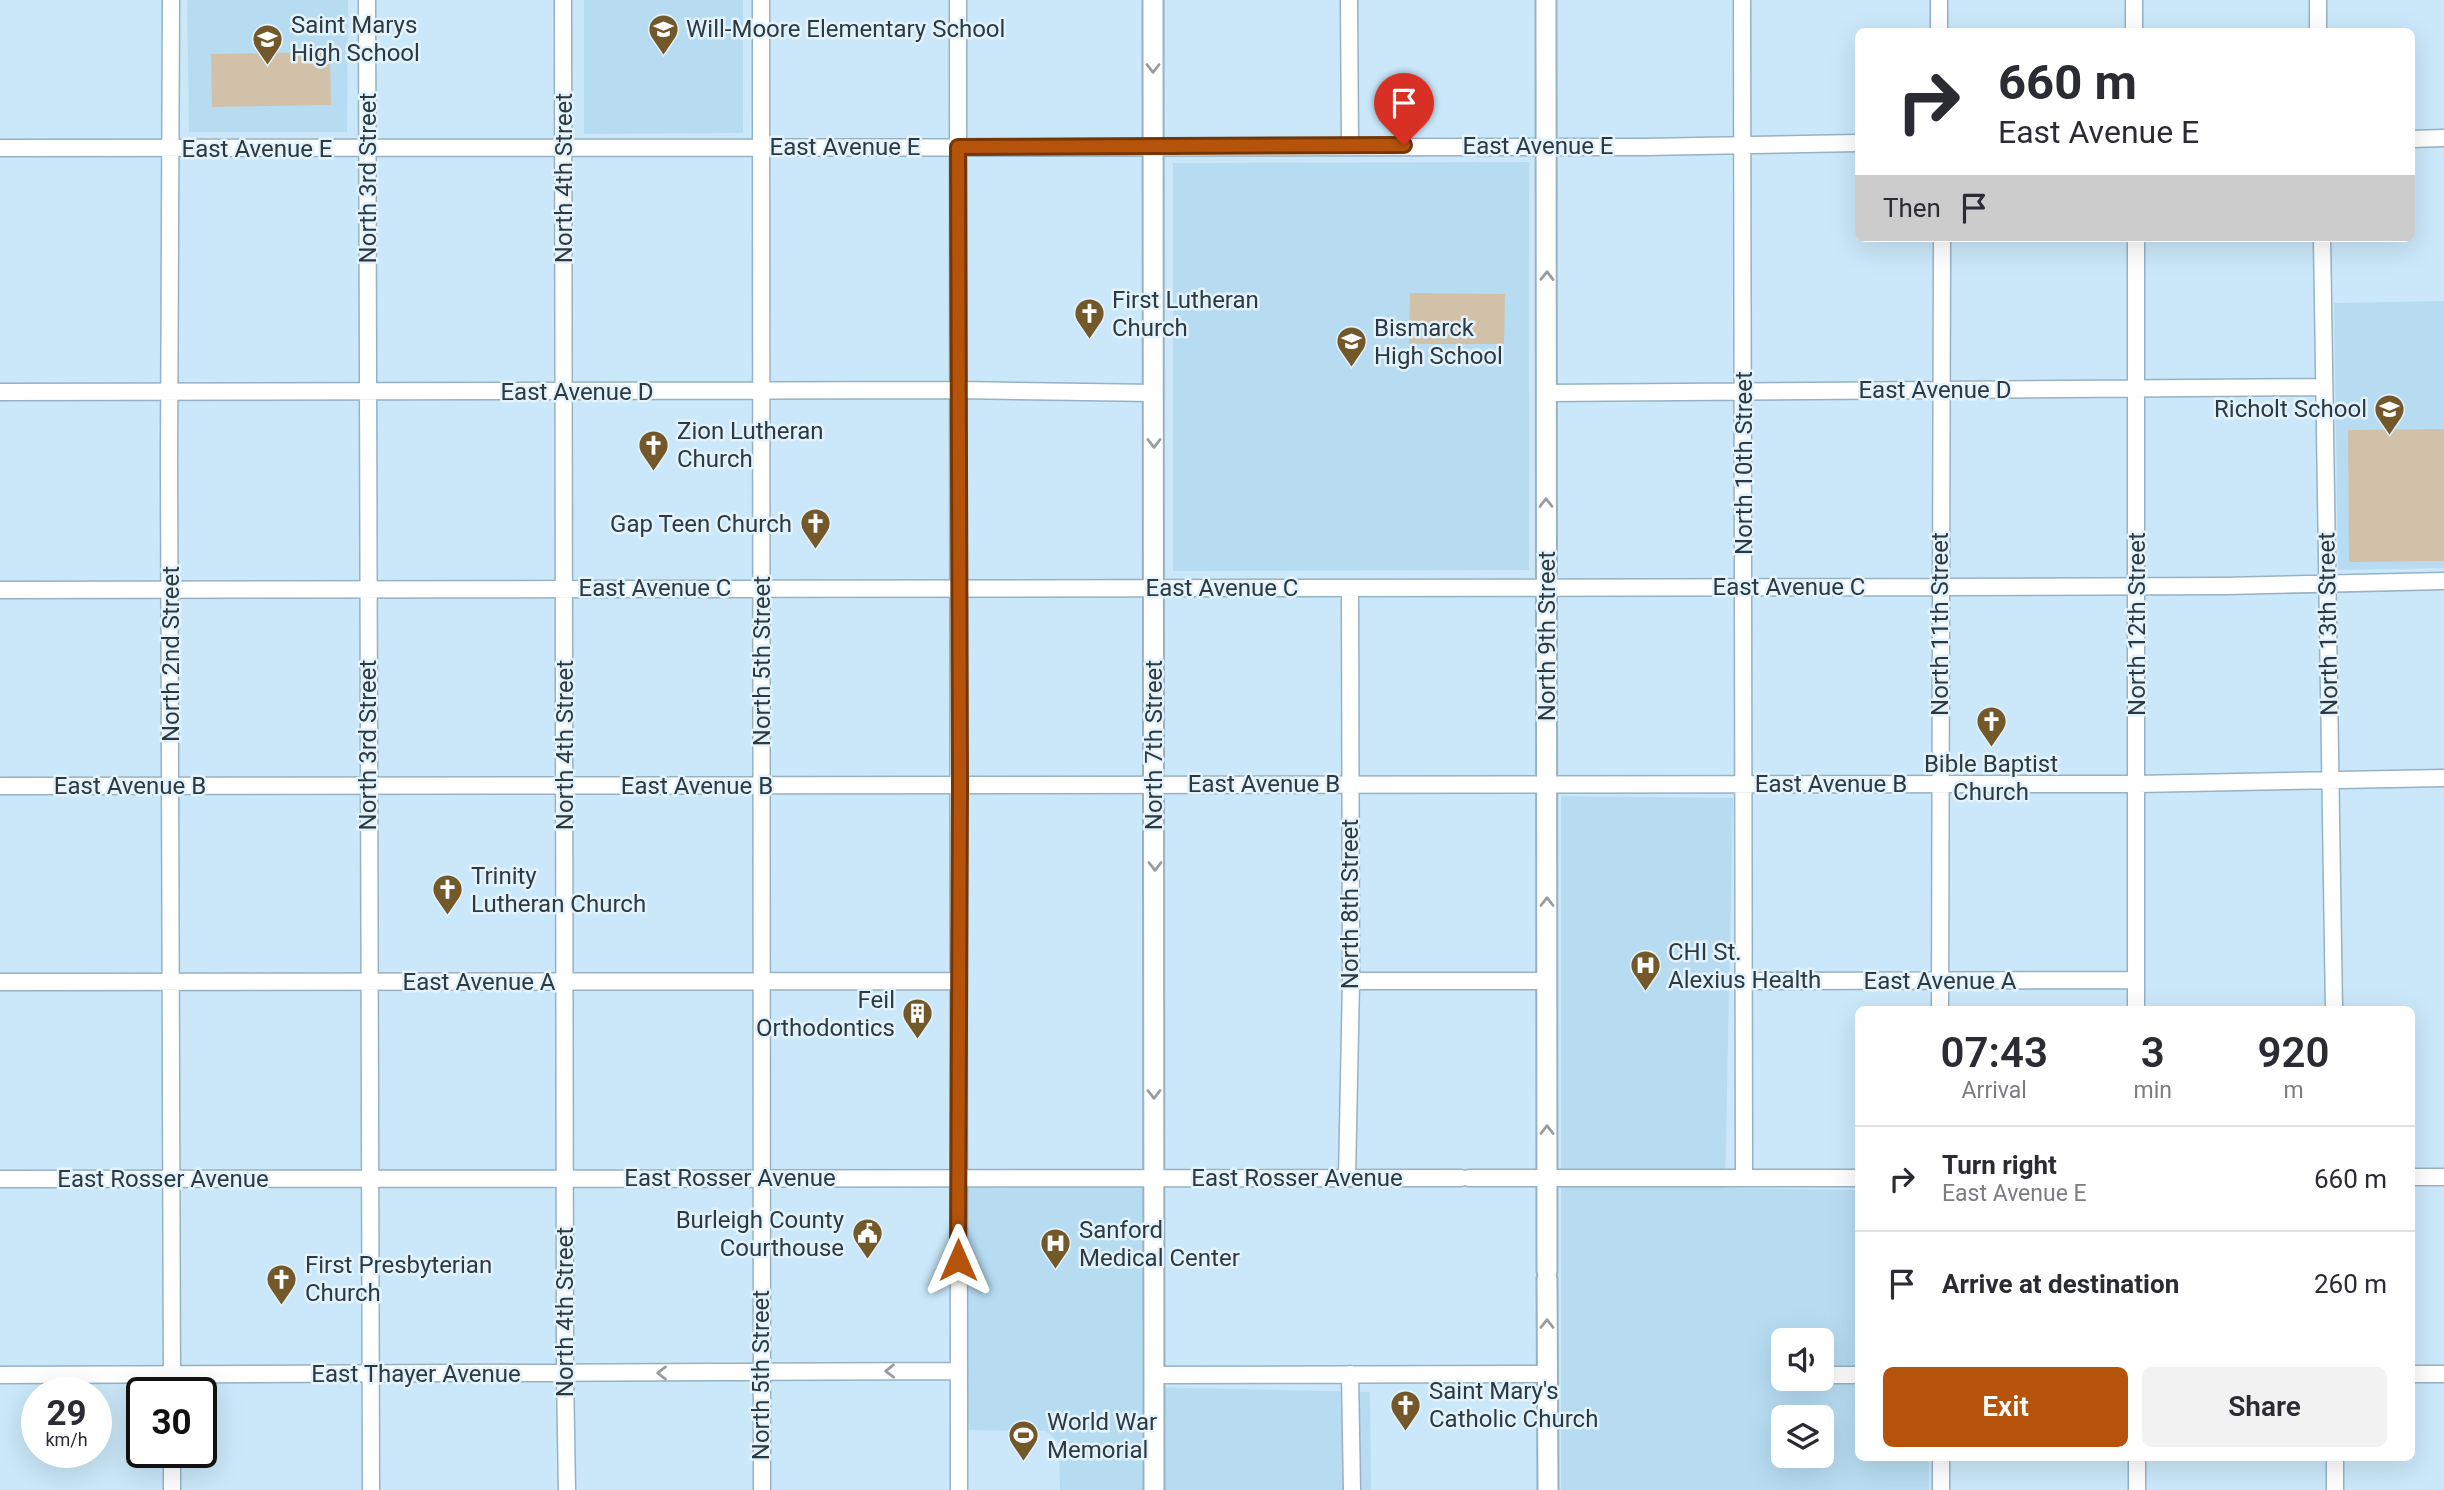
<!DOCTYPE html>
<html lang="en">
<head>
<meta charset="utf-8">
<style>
	:root { --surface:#fff; --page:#f2f2f3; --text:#2b2b33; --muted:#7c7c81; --line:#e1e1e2; --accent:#b45309 }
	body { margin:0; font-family:Roboto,sans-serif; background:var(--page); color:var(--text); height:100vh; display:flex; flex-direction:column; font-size:26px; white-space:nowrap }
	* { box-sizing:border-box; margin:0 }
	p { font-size:23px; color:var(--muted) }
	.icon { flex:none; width:38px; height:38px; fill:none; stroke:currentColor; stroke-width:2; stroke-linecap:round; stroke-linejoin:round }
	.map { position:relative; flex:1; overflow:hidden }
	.sheet { position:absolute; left:1855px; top:1006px; width:560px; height:455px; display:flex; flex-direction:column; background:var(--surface); border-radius:10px; box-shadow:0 7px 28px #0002 }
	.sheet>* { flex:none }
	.top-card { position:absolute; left:1855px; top:28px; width:560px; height:214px; border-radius:10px; box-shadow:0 7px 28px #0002; background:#fff; color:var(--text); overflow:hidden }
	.buttons { position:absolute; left:1771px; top:1328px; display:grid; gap:14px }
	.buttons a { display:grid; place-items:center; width:63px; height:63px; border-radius:10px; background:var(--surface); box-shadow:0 7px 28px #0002; font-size:35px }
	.speed { position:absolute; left:21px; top:1377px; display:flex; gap:14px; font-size:35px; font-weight:700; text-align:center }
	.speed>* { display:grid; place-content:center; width:91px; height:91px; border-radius:50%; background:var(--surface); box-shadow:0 7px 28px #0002; line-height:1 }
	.speed small { font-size:18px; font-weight:400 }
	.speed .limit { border:4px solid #111; border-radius:10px; background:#fff; color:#111 }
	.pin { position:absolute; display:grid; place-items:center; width:60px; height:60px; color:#fff; margin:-72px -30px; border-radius:50% 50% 50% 0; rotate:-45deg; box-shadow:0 0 7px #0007 }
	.pin .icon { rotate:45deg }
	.me { position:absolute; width:77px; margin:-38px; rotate:0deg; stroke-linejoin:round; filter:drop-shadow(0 0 5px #0008) }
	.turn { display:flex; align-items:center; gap:24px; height:147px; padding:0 28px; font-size:32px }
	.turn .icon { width:91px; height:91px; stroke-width:2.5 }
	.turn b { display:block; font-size:49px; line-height:60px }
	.then { display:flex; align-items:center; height:66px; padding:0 28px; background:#0003; gap:14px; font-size:26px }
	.eta { display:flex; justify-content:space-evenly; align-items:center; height:119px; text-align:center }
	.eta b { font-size:42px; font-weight:600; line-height:49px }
	.action { display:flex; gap:14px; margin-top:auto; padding:14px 28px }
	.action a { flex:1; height:80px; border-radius:10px; background:var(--accent); color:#fff; font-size:28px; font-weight:600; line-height:80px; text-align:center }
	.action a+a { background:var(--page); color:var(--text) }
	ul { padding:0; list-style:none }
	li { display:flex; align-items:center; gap:21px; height:105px; padding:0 28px; border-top:2px solid var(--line) }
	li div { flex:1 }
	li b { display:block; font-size:26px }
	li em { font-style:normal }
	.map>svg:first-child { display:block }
	.built { fill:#b7dcf2; fill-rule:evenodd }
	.green { fill:#d1c1a9 }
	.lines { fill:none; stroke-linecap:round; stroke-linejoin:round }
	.minor-casing { stroke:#96b2c3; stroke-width:19 }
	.major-casing { stroke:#96b2c3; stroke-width:23 }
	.minor { stroke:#fff; stroke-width:16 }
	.major { stroke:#fff; stroke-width:19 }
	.oneway { stroke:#969c9f }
	.route-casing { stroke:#753606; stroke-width:18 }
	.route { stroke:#b45309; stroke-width:12 }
	.labels { text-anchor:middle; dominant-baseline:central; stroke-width:5; stroke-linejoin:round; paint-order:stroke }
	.poi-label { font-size:24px; fill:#2d393f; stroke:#e2f3fe; text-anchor:start }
	.street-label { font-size:24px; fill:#2d393f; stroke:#e2f3fe }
</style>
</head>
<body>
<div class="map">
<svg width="2444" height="1490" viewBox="0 0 2444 1490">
	<rect width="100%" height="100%" fill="#cae8fa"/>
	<path class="built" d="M187 0H348L347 132H189Z
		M584 0H743V133L584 134Z
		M1529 162V570L1173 571V163Z
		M2444 301V568L2338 570 2334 303Z
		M1561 796 1733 798 1725 1188 1858 1190V1458H1929V1490H1561ZM1783 1340H1822V1379H1783ZM1783 1418H1822V1456H1783Z
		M958 1178H1154L1145 1387 1370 1392 1371 1490H1060L1059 1443 1046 1431 959 1430Z"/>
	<path class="green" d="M330 52 331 105 212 107 211 54Z
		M1410 293 1505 294 1504 344H1409Z
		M2444 429V561L2349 562 2348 430Z"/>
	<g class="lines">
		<defs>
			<path id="minor" d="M171 0 169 459 172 1393
				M367 0 371 1490
				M563 0 565 1373 567 1490
				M761 0 762 1490
				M958 0 959 1490
				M1349 0 1350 145
				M1742 0 1744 1178
				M1939 0V32
				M2134 0V32
				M2318 0V32
				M2412 139 2444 138
				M0 148 1645 147 1858 143
				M2136 238V1010
				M2322 238 2334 1010
				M0 392 958 390 1154 393
				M1546 393 2324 387
				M0 590 1939 587 2226 586 2444 581
				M0 786 2137 784 2444 778
				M1351 981H1547
				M1744 981 2136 980
				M0 982 958 981
				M1940 1010 1942 238
				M2412 1177H2444
				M1347 1178 1351 981 1350 588
				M1469 1178H1858
				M0 1179 1461 1178
				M1350 1374 1352 1490
				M2412 1374H2444
				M0 1375 958 1371
				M1154 1375 1547 1374
				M1822 1375H1858
				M1941 1458V1490
				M2137 1458V1490
				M172 1490V1452
				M2335 1490V1458"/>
			<path id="major" d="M1153 0 1154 1490
				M1546 0 1547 1271
				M1547 1279 1548 1490"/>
		</defs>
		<use href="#minor" class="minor-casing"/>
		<use href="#major" class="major-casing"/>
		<use href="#minor" class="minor"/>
		<use href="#major" class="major"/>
	</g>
	<defs><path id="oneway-chevron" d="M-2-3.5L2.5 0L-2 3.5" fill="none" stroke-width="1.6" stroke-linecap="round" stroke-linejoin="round" transform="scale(1.75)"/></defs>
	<g class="oneway">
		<use href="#oneway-chevron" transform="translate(1153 68) rotate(90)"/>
		<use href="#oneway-chevron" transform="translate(1547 276) rotate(-89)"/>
		<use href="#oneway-chevron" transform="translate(1154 443) rotate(90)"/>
		<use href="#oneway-chevron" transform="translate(1546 503) rotate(-90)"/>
		<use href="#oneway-chevron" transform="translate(1155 866) rotate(90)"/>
		<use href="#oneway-chevron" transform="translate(1547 902) rotate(-90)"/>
		<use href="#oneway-chevron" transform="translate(1154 1094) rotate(90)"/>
		<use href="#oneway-chevron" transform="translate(1547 1130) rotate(-90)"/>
		<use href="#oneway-chevron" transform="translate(1547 1324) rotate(-90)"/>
		<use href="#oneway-chevron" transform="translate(890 1371) rotate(179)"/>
		<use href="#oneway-chevron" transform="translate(662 1373) rotate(180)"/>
	</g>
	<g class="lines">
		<defs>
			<path id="route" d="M958 1260 960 785 958 147 1404 145"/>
		</defs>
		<use href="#route" class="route-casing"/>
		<use href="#route" class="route"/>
	</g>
	<defs>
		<symbol id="school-pin" viewBox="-11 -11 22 30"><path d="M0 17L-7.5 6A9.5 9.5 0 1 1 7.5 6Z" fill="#73582a" stroke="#e2f3fe"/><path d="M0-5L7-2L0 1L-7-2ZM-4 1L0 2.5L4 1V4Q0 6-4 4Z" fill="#fff"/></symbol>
		<symbol id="church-pin" viewBox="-11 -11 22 30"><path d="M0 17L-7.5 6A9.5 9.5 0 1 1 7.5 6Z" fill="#73582a" stroke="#e2f3fe"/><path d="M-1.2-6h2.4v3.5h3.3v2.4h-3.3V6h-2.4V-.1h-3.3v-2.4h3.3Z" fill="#fff"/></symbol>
		<symbol id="hospital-pin" viewBox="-11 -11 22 30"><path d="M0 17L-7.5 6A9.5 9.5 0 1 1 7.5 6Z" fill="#73582a" stroke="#e2f3fe"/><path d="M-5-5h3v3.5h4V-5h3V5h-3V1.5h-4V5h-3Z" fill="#fff"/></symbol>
		<symbol id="building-pin" viewBox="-11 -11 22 30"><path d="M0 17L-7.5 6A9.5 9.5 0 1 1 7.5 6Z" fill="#73582a" stroke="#e2f3fe"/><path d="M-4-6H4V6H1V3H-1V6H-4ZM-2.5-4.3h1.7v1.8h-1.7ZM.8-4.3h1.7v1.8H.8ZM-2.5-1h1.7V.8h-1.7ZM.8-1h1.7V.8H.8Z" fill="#fff"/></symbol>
		<symbol id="civic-pin" viewBox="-11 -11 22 30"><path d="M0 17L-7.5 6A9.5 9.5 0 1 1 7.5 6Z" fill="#73582a" stroke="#e2f3fe"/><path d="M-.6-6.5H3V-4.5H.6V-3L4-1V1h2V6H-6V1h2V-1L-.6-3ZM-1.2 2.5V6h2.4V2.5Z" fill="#fff"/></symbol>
		<symbol id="stadium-pin" viewBox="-11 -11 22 30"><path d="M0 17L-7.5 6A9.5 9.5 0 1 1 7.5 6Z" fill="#73582a" stroke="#e2f3fe"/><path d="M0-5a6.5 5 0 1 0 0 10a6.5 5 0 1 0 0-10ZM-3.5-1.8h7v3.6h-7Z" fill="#fff"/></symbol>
	</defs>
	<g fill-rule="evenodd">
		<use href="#school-pin" x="646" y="12" width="35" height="47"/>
		<use href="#school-pin" x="250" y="22" width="35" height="47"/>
		<use href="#church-pin" x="1072" y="296" width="35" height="47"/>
		<use href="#school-pin" x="1334" y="324" width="35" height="47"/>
		<use href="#school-pin" x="2372" y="392" width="35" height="47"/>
		<use href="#church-pin" x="636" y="428" width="35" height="47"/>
		<use href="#church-pin" x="798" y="506" width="35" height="47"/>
		<use href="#church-pin" x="1974" y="704" width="35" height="47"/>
		<use href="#church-pin" x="430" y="872" width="35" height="47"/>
		<use href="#hospital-pin" x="1628" y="948" width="35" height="47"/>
		<use href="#building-pin" x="900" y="996" width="35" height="47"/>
		<use href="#civic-pin" x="850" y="1216" width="35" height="47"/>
		<use href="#hospital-pin" x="1038" y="1226" width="35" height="47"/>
		<use href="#church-pin" x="264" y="1262" width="35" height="47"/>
		<use href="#church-pin" x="1388" y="1388" width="35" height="47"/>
		<use href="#stadium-pin" x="1006" y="1418" width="35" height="47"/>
	</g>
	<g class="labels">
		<g class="poi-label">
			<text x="291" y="25">Saint Marys<tspan x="291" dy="28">High School</tspan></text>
			<text x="686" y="29">Will-Moore Elementary School</text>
			<text x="1112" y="300">First Lutheran<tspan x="1112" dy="28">Church</tspan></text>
			<text x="1374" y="328">Bismarck<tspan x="1374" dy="28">High School</tspan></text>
			<text x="2367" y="409" text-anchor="end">Richolt School</text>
			<text x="677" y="431">Zion Lutheran<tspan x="677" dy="28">Church</tspan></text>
			<text x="792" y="524" text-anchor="end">Gap Teen Church</text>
			<text x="1991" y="764" text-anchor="middle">Bible Baptist<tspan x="1991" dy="28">Church</tspan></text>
			<text x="471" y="876">Trinity<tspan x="471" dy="28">Lutheran Church</tspan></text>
			<text x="1668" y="952">CHI St.<tspan x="1668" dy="28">Alexius Health</tspan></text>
			<text x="895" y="1000" text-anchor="end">Feil<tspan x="895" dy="28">Orthodontics</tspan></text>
			<text x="844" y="1220" text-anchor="end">Burleigh County<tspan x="844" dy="28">Courthouse</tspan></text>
			<text x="1079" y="1230">Sanford<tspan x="1079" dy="28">Medical Center</tspan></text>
			<text x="305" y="1265">First Presbyterian<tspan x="305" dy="28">Church</tspan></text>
			<text x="1429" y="1391">Saint Mary's<tspan x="1429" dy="28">Catholic Church</tspan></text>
			<text x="1047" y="1422">World War<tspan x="1047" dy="28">Memorial</tspan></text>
		</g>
		<g class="street-label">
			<text x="1538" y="146">East Avenue E</text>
			<text x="845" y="147">East Avenue E</text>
			<text x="257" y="149">East Avenue E</text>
			<text transform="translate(368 178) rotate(-90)">North 3rd Street</text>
			<text transform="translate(564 178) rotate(-90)">North 4th Street</text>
			<text x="1935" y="390">East Avenue D</text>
			<text x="577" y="392">East Avenue D</text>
			<text transform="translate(1744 463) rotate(-90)">North 10th Street</text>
			<text x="1789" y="587">East Avenue C</text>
			<text x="655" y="588">East Avenue C</text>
			<text x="1222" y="588">East Avenue C</text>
			<text transform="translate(1940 624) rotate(-90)">North 11th Street</text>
			<text transform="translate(2137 624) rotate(-90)">North 12th Street</text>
			<text transform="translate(2328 624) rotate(-91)">North 13th Street</text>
			<text transform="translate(1547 636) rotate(-90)">North 9th Street</text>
			<text transform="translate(171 654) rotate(-90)">North 2nd Street</text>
			<text transform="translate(762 661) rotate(-90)">North 5th Street</text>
			<text transform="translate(368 745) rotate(-90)">North 3rd Street</text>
			<text transform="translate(565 745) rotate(-90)">North 4th Street</text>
			<text transform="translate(1154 745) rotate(-90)">North 7th Street</text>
			<text x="1264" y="784">East Avenue B</text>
			<text x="1831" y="784">East Avenue B</text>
			<text x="130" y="786">East Avenue B</text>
			<text x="697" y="786">East Avenue B</text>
			<text transform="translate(1350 904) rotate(-90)">North 8th Street</text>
			<text x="1940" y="981">East Avenue A</text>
			<text x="479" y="982">East Avenue A</text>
			<text x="730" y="1178">East Rosser Avenue</text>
			<text x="1297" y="1178">East Rosser Avenue</text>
			<text x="163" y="1179">East Rosser Avenue</text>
			<text transform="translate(565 1312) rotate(-90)">North 4th Street</text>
			<text x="416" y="1374">East Thayer Avenue</text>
			<text transform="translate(761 1375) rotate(-90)">North 5th Street</text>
		</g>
	</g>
</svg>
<div class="buttons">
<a><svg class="icon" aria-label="sound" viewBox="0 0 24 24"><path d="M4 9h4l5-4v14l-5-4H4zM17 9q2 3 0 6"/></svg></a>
<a><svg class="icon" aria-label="layers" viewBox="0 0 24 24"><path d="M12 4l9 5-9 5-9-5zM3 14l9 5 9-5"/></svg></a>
</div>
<div class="speed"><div>29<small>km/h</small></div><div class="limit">30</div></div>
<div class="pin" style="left:1404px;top:145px;background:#d93025"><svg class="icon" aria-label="arrive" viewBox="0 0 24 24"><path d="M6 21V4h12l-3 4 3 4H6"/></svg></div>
<svg class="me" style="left:958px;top:1260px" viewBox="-20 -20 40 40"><path d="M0-17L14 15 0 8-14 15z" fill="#b45309" stroke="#fff" stroke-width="4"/></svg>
<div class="top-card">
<div class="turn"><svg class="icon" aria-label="right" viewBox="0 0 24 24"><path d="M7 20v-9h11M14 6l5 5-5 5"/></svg><div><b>660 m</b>East Avenue E</div></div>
<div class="then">Then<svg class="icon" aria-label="arrive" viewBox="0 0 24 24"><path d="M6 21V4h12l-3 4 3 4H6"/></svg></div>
</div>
<section class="sheet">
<div class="eta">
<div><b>07:43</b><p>Arrival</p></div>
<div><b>3</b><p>min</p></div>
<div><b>920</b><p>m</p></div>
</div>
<ul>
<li><svg class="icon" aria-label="right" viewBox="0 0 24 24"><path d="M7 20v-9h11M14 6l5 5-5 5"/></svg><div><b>Turn right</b><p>East Avenue E</p></div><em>660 m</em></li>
<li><svg class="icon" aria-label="arrive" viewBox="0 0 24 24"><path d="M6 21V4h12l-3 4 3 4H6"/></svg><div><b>Arrive at destination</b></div><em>260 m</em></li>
</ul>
<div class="action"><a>Exit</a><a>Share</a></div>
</section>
</div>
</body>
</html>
